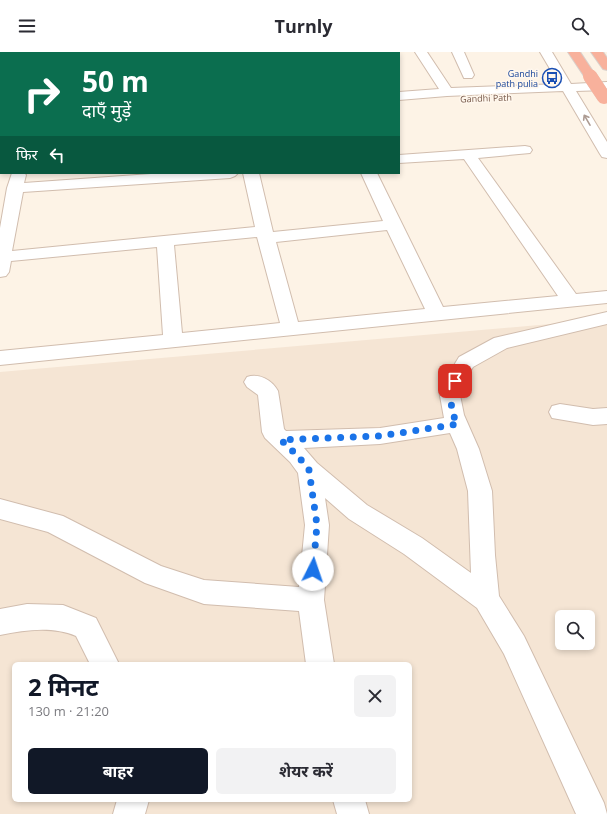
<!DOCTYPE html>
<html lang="hi">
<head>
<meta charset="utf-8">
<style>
	:root { --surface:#fff; --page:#f2f2f3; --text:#2b2b33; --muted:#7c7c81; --accent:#111827 }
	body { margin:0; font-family:"Open Sans","Noto Sans Devanagari",sans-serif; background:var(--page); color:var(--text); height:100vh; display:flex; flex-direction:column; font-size:15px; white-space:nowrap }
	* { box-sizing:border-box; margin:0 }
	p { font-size:13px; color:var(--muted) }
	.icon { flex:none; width:22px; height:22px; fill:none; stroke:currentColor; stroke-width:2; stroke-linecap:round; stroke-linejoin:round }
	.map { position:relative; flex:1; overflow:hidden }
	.sheet { position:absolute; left:12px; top:610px; width:400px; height:140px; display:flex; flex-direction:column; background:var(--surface); border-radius:6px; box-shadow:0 2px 6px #0003 }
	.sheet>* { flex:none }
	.hud { position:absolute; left:0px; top:0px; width:400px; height:122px; box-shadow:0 2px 6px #0003; background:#0b6e4f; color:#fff; overflow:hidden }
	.fabs { position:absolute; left:555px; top:558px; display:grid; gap:8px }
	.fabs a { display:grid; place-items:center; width:40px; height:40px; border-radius:6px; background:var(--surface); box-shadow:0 2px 6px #0003; font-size:20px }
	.pin { position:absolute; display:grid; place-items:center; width:34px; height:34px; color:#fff; margin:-17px; border-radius:8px; box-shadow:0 2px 6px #0006 }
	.me { position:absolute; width:44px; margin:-22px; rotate:4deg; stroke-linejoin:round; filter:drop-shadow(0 0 3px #0008) }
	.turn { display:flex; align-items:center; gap:14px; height:84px; padding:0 16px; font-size:18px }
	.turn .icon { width:52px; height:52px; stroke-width:2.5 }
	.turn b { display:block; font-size:28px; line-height:34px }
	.then { display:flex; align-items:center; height:38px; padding:0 16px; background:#0003; gap:8px; font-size:15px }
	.round { display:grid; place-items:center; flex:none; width:42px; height:42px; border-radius:6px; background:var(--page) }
	.head { display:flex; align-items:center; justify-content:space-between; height:68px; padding:0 16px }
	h1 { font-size:24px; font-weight:700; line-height:30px; color:var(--accent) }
	.primary-button { display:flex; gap:8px; margin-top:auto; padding:8px 16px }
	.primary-button a { flex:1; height:46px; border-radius:6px; background:var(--accent); color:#fff; font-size:16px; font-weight:700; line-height:46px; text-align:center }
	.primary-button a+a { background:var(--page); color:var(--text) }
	header { display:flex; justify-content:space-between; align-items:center; height:52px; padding:0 16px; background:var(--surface); font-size:18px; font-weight:700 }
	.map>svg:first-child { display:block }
	.residential { fill:#f5e5d4; fill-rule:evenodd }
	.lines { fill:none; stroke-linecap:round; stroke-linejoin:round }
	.minor-casing { stroke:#d1bdae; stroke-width:2 }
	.highway-casing { stroke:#d9d1cc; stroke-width:2 }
	.minor { fill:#fff; fill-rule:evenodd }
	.highway { fill:#f8b19c; fill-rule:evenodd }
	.highway-bridge-casing { stroke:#d9d1cc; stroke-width:14; stroke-linecap:butt }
	.highway-bridge { stroke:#f8b19c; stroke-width:14 }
	.oneway { stroke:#ad9b92 }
	.route { stroke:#1a73e8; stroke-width:7; stroke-dasharray:0 12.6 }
	.labels { text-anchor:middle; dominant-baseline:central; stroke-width:3; stroke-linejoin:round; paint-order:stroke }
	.far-transit-label { font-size:9px; fill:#164399; stroke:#fff7ed; text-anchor:end }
	.far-street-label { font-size:9px; fill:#77594a; stroke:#fff7ed }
</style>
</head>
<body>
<header><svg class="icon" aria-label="menu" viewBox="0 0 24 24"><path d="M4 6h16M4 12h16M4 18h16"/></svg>Turnly<svg class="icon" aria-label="search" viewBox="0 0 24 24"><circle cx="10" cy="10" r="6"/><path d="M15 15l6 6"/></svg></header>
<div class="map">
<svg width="607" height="762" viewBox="0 0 607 762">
	<rect width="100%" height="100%" fill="#fdf3e6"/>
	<path class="residential" d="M607 267V762H0V320ZM562 565H588V591H562ZM14 612H410V748H14Z"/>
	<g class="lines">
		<defs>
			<path id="minor" d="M73 0H85V1H73Z
				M166 0H178V1H166Z
				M313 0H340L312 1Z
				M415 0H427L451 36 559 32 540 0H552L571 32 607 30V38L576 39 607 90V106L602 105 600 102 563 39 447 44 399 48V40L439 37Z
				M452 0H464L474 23 472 26H464Z
				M0 16H1V24H0Z
				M0 71H1V79H0Z
				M525 94 530 95 532 98 530 101 478 106 576 242 607 239V251L0 313V299L163 283 157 195 11 209 9 220 6 224 0 225V176L7 136 12 121H24L26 123 24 131 165 121H238L235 124 230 126 23 140 12 199 255 175 243 121H259L273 180 383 169 361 121H377L443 255 558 244 464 107 399 111V103ZM387 178 425 257 298 270 276 190ZM257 185 280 271 182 281 174 193Z
				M607 260V272L507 296 473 315 459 338 464 363 479 397 492 439 495 503 499 544 524 584 604 751 607 762H576L504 602 477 556 404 502 349 467 325 446 329 473 324 548 334 612H306L299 559 204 552 145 531 48 480 0 467V447L63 464 161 514 204 528 299 535 305 473 298 421 290 410 265 386 262 380 258 343 247 335 244 330 247 325C259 321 272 328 278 339L284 377 286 379 380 376 444 366 439 338 459 305 494 286ZM450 381 457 397 468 439 471 521 422 486 367 453 317 411 304 396 380 392Z
				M560 352 593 357 607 356V372L593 373 552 366 549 360 552 354Z
				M27 552 63 553 96 566 119 612H90L76 584C52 574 26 578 0 583V557Z
				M117 748H149L145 762H113Z
				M333 748H365L369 762H337Z"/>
			<path id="highway" d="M568 0H580L596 24 594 27H586Z
				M591 0H603L607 6V18L603 17Z"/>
		</defs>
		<use href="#minor" class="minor-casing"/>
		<use href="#highway" class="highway-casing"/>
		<use href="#minor" class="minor"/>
		<use href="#highway" class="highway"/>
		<defs>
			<path id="highway-bridge" d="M590 24 604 45"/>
		</defs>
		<use href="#highway-bridge" class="highway-bridge-casing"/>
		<use href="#highway-bridge" class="highway-bridge"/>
	</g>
	<defs><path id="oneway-shaft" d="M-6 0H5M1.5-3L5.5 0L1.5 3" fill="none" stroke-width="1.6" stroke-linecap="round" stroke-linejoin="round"/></defs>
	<use class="oneway" href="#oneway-shaft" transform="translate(587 68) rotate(-120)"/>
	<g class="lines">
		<path class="route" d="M313 518 317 473 309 418 298 404 281 388 380 384 458 372 453 363 449 338 455 329"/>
	</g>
	<defs>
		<symbol id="bus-ring" viewBox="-11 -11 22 22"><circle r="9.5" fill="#fff7ed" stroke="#1a4fb4" stroke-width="1.5"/><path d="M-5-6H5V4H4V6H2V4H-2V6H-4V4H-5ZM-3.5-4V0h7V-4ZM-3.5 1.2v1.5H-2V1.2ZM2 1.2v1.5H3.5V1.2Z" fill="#1a4fb4"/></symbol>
	</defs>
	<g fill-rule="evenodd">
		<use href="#bus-ring" x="541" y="15" width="22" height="22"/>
	</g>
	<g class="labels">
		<g class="far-transit-label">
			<text x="538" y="21">Gandhi<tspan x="538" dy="10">path pulia</tspan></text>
		</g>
		<g class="far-street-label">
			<text transform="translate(486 46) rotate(-2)">Gandhi Path</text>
		</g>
	</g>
</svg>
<div class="fabs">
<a><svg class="icon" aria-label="search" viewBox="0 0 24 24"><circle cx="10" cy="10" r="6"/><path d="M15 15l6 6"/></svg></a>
</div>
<div class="pin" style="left:455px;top:329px;background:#d93025"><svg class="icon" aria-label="arrive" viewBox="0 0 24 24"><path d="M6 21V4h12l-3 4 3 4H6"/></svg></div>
<svg class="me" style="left:313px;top:518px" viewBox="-20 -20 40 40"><circle r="19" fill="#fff"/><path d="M0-13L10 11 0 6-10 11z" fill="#1a73e8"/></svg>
<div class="hud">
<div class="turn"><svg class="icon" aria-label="right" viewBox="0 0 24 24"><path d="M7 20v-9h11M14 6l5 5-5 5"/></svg><div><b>50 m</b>दाएँ मुड़ें</div></div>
<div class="then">फिर<svg class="icon" aria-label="left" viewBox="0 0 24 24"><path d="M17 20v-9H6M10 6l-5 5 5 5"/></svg></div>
</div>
<section class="sheet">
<div class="head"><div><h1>2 मिनट</h1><p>130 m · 21:20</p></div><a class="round"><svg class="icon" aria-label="close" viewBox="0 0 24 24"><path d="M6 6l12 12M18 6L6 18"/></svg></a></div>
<div class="primary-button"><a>बाहर</a><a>शेयर करें</a></div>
</section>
</div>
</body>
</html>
